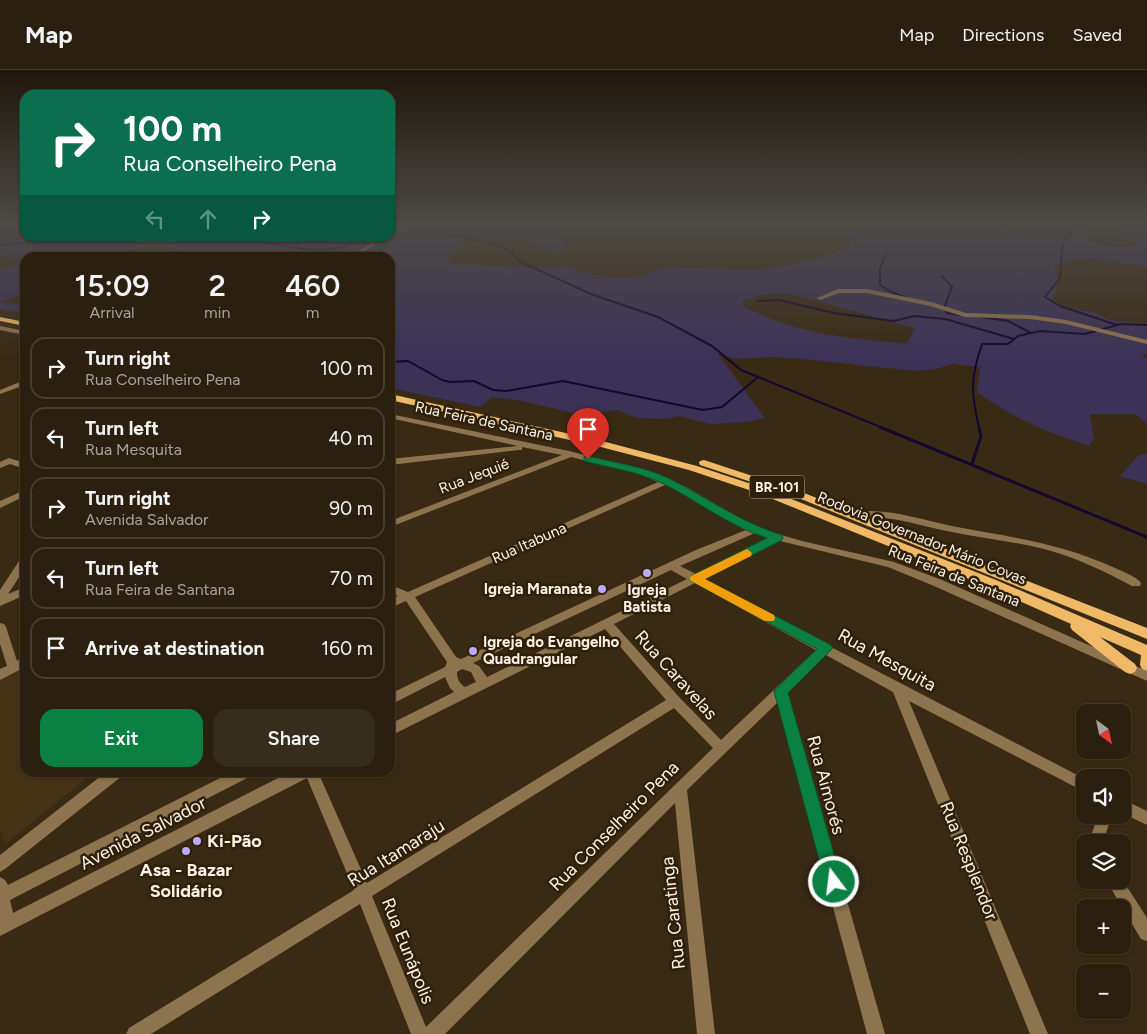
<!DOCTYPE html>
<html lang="en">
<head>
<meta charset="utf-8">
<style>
	:root { --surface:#2b200f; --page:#372d1d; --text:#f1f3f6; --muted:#a6a39e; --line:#473e2f; --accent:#0b8043 }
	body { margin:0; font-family:Figtree,sans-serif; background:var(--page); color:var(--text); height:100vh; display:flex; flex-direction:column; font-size:19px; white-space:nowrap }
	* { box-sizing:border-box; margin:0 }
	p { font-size:16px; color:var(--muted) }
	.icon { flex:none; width:28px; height:28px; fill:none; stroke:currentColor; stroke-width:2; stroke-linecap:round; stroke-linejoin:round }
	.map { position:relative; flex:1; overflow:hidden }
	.details { position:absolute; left:20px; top:182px; width:375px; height:525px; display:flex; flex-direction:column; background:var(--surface); border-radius:15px; box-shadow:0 1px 4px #0004,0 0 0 1px var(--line) }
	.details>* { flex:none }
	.guide { position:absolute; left:20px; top:20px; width:375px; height:152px; border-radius:15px; box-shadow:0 1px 4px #0004,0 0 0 1px var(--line); background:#0b6e4f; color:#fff; overflow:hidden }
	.needle { width:32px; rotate:147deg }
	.buttons { position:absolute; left:1076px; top:634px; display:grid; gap:10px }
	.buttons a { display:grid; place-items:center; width:55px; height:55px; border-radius:10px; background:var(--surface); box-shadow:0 1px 4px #0004,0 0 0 1px var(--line); font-size:25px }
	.pin { position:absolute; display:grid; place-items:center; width:42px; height:42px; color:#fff; margin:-51px -21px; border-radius:50% 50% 50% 0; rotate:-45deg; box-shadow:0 0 5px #0007 }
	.pin .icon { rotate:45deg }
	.me { position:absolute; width:55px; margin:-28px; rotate:345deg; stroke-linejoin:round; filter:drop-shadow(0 0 4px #0008) }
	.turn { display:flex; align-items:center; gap:18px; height:105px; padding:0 20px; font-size:22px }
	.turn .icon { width:65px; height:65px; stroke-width:2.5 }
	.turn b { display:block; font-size:35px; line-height:42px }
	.lanes { display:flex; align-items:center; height:48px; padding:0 20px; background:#0003; justify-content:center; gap:25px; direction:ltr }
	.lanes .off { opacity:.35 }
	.eta { display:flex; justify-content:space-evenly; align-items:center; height:85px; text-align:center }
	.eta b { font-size:30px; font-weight:600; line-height:35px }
	.cta { display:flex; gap:10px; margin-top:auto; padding:10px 20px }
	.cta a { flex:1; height:58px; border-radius:15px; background:var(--accent); color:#fff; font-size:20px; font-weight:600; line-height:58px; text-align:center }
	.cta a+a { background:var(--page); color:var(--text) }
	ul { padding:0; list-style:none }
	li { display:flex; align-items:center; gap:15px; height:62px; margin:0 10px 8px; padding:0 10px; border:2px solid var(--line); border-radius:15px }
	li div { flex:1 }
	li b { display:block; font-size:19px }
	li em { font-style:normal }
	header { display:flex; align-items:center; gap:30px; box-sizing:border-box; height:70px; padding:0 25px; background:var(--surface); border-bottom:1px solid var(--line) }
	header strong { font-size:24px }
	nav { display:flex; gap:28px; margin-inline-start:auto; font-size:18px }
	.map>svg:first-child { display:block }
	.built { fill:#463316 }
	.green { fill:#3c3257; fill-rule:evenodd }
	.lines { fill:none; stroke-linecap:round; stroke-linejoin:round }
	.stream-far1 { stroke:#160731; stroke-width:2 }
	.stream { stroke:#160731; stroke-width:3 }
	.street { fill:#8e744e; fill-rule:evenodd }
	.primary { fill:#efb967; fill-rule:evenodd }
	.route { fill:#0b8043; stroke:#07532c }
	.slow { fill:#f59e0b }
	.poi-dot { fill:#bbaaf6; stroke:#2f200a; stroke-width:2 }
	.labels { text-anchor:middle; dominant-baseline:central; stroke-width:5; stroke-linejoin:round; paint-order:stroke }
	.shield { fill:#2f200a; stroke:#beb3a3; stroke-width:1 }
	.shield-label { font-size:14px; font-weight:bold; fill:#fcf2e5 }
	.street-label { font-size:15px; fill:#fcf2e5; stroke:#2f200a }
	.poi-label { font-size:15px; font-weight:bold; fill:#fcf2e5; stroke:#2f200a; text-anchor:end }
	.near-street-label { font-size:18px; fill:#fcf2e5; stroke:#2f200a }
	.near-poi-label { font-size:18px; font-weight:bold; fill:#fcf2e5; stroke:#2f200a; text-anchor:start }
</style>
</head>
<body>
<header>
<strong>Map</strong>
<nav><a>Map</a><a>Directions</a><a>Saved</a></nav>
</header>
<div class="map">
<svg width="1147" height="964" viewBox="0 0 1147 964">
	<rect width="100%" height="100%" fill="#392a14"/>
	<path class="built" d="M25 596V702L93 703 5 774 0 759V609Z"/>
	<path class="green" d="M0 153H25V162L18 163 22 166 20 168H390V153H548V155L563 164 566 180 552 183 539 178V173C535 171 498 168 495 169L466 163 467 169 448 188 450 193 454 195 544 197 565 196 591 204 623 208 635 207 646 204 649 201 671 197 759 200 819 188 844 179 850 174C850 161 860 160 868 153H976L1030 162 1033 159 1032 156 1014 153H1147V197C1123 193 1075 181 1055 196 1058 211 1059 219 1051 232L1070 239 1093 242 1109 250 1147 254V284H1141L1147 289V354L1136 344H1090L1094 369 1089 376C1048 363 1011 347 977 322L980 297 952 294 936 299 915 301 803 289 772 287 736 289 718 284 765 348 746 352 710 354 679 346 664 349 637 348 617 340 597 343H573L517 330 493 327 480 337 390 318V188L186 187 188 184 160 173 143 176 111 187H11L0 185ZM1097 162 1113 163 1136 170 1137 174C1128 180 1100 175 1089 171L1088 167 1080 163ZM772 223 792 224 915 258 907 273C846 269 798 264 742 236L745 229Z
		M25 191V222L0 232 25 236V244L0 239V200Z
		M1147 384V414L1120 406 1139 385Z"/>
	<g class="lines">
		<path class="stream-far1" d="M441 153 433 161 499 175 511 183
			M1089 153 1077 157 1065 170 1062 177 1060 208 1045 227 1060 236 1117 255
			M1112 153 1147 156
			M390 155 398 153
			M250 168C283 177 332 189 361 168
			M0 175 64 168
			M886 183 880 199V215L889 221 907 228
			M512 184 523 193 591 224 658 247 712 276 741 300 883 358
			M942 206 952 217 944 238
			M758 231 779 230 834 243 894 251 914 246 945 249 1014 269
			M944 238 947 243 960 245
			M981 247 1008 251 1029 262
			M390 292 408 291 442 310 450 312 474 311 493 320 506 321 563 311 703 340 722 337 758 307
			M979 358C971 323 970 309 982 274H1008L1018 266 1040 261 1085 264 1121 254 1147 255"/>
		<path class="stream" d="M880 357 1147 467
			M972 394 981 366 979 357"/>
		<path class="street" d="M407 153H413L390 165V162Z
			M381 168H386L353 188H346Z
			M838 219H867L931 232 966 243 1030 245 1066 250 1147 270V274L1066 254 1030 249 965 247 930 236 867 223H839L820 230 817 228Z
			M0 256 25 261V265L0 260Z
			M25 310V315L0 324V320Z
			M390 344 569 381 645 400 670 409 688 418 757 458 802 471 894 492 942 510 1147 601V611L934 516 888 497 780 471 704 509 825 574 830 575 831 577 1085 709V722L909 631 1048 964H1030L893 622 826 585 788 623 885 964H867L778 632 687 720 715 964H697L675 733 445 964H411L360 834 151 964H126L129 958 354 820 307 708 0 866V807L5 810 8 815 232 702H253L251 706 10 830 13 843 290 702H318L367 813 666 630 605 559 390 666V654L454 622 450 618 445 607 390 635V624L445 597 447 592 406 531 390 538V530L398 526 390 523V515L408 522 658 412 639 404 571 387 390 457V451L562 385 522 377V380H519L390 395V389L518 376 390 348ZM665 415 682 422 746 460 696 480 461 589 456 587 415 527ZM755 463 770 468 696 504 680 496ZM671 500 687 509 487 607 479 596 473 593ZM695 513 816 580 721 670 679 627 614 554ZM462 599 471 602 476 612 465 617C459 613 457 609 457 602ZM674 638 713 678 426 957 372 826Z
			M9 388 25 393V399L10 394 0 398V392Z
			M25 420V426L0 438V431Z
			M865 441C895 440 923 450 952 456 1010 467 1060 473 1115 498 1123 502 1136 506 1141 513L1140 516H1132C1104 501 1075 487 1044 479 1012 471 979 468 947 461 915 455 886 443 853 449L848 446 850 444Z
			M25 487V498L8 524 25 517V525L0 536V520L21 488Z
			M0 553 4 554 6 557 17 591 25 587V597L0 610V599L7 596 0 574Z
			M106 702H124L122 706 5 799 0 802V785Z
			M1122 729 1147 741V755L1122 743Z
			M1098 745H1112L1103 772H1089Z
			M1122 809 1147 848V871L1141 869 1106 810Z"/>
		<path class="primary" d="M0 247 25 252V256L0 251Z
			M390 324 602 371 697 396 766 419 996 510 1147 575V601L1142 599 1140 595 1141 585 1100 567 1135 594 1137 598 1135 602 1130 604 1125 602 1072 560 1070 556 1071 554 986 516 758 423 689 400 597 376 390 330Z
			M704 390 804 423 1147 558V569L796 427 700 395 699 393 700 391Z"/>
	</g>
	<linearGradient id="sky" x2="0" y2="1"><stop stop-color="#1f170b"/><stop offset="0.53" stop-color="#4e4a45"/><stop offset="1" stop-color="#4e4a45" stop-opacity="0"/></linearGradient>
	<rect width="1147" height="288" fill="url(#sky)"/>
	<path class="route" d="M588 386C616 393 647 397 672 410 709 429 742 453 782 465L783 468 782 470 705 509 831 575 833 578 788 623 842 812 840 818 834 820 827 818 825 812 774 621 817 579 691 511 689 508 691 506 767 468C731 457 699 432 666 415 641 402 611 398 584 391V387Z"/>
	<path class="slow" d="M747 479 752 483 751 486 705 509 774 545 775 548 774 551H765L691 511 689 508 691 506Z"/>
	<g class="poi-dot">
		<circle cx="647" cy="503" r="5"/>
		<circle cx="602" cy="519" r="5"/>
		<circle cx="473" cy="581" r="5"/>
		<circle cx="197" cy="771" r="5"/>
		<circle cx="186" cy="781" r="5"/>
	</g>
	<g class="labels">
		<rect class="shield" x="749.5" y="405.5" width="55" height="23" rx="4"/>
		<g class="shield-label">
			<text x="777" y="417">BR-101</text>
		</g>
		<g class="street-label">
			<text transform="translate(484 351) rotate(12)">Rua Feira de Santana</text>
			<text transform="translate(474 406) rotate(-21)">Rua Jequié</text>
			<text transform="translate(922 468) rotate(22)">Rodovia Governador Mário Covas</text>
			<text transform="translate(529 473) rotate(-24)">Rua Itabuna</text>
			<text transform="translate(954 506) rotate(22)">Rua Feira de Santana</text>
		</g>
		<g class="poi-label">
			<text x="592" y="519">Igreja Maranata</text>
			<text x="647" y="520" text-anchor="middle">Igreja<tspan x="647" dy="17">Batista</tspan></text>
			<text x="483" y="572" text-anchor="start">Igreja do Evangelho<tspan x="483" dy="17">Quadrangular</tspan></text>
		</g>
		<g class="near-street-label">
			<text transform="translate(887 590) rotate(29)">Rua Mesquita</text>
			<text transform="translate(676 605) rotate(48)">Rua Caravelas</text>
			<text transform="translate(826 715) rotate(75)">Rua Aimorés</text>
			<text transform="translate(614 756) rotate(-45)">Rua Conselheiro Pena</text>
			<text transform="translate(143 763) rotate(-27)">Avenida Salvador</text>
			<text transform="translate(396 783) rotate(-32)">Rua Itamaraju</text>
			<text transform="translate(969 791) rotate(68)">Rua Resplendor</text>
			<text transform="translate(673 843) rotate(-96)">Rua Caratinga</text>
			<text transform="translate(408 881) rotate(68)">Rua Eunápolis</text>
		</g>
		<g class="near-poi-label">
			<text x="207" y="771">Ki-Pão</text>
			<text x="186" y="800" text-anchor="middle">Asa - Bazar<tspan x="186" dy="21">Solidário</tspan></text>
		</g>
	</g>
</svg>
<div class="buttons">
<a><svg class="needle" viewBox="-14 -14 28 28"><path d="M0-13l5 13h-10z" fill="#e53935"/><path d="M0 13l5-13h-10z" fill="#a6a39e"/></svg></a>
<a><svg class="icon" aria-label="sound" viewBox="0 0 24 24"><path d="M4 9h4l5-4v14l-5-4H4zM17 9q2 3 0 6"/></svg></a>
<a><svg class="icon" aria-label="layers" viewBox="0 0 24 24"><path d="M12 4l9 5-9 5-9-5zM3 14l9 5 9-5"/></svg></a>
<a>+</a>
<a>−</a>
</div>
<div class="pin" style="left:588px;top:389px;background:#d93025"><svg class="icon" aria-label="arrive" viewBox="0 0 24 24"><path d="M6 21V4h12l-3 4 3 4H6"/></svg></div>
<svg class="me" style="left:834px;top:812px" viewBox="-20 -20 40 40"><circle r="17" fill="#0b8043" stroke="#fff" stroke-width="3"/><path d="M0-11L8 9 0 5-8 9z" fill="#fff"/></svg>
<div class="guide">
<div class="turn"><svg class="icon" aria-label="right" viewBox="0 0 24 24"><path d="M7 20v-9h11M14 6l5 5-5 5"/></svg><div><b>100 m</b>Rua Conselheiro Pena</div></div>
<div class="lanes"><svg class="icon off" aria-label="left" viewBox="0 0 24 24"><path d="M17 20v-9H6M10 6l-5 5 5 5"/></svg><svg class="icon off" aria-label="ahead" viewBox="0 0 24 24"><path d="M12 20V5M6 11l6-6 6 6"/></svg><svg class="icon" aria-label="right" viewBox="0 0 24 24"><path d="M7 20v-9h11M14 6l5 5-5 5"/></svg></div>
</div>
<section class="details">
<div class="eta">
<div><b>15:09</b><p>Arrival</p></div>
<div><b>2</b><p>min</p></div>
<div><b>460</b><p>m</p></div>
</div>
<ul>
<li><svg class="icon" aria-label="right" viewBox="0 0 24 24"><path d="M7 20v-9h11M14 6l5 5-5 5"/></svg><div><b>Turn right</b><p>Rua Conselheiro Pena</p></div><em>100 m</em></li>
<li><svg class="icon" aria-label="left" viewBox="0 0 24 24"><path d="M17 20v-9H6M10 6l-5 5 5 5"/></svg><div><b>Turn left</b><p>Rua Mesquita</p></div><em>40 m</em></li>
<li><svg class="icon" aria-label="right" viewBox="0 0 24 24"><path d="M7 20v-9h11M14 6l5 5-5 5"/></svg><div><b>Turn right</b><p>Avenida Salvador</p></div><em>90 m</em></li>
<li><svg class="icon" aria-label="left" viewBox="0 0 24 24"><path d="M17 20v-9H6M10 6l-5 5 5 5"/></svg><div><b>Turn left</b><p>Rua Feira de Santana</p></div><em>70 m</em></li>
<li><svg class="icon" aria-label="arrive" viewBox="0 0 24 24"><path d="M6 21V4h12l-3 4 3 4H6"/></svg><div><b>Arrive at destination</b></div><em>160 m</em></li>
</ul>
<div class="cta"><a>Exit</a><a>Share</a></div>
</section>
</div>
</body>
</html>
